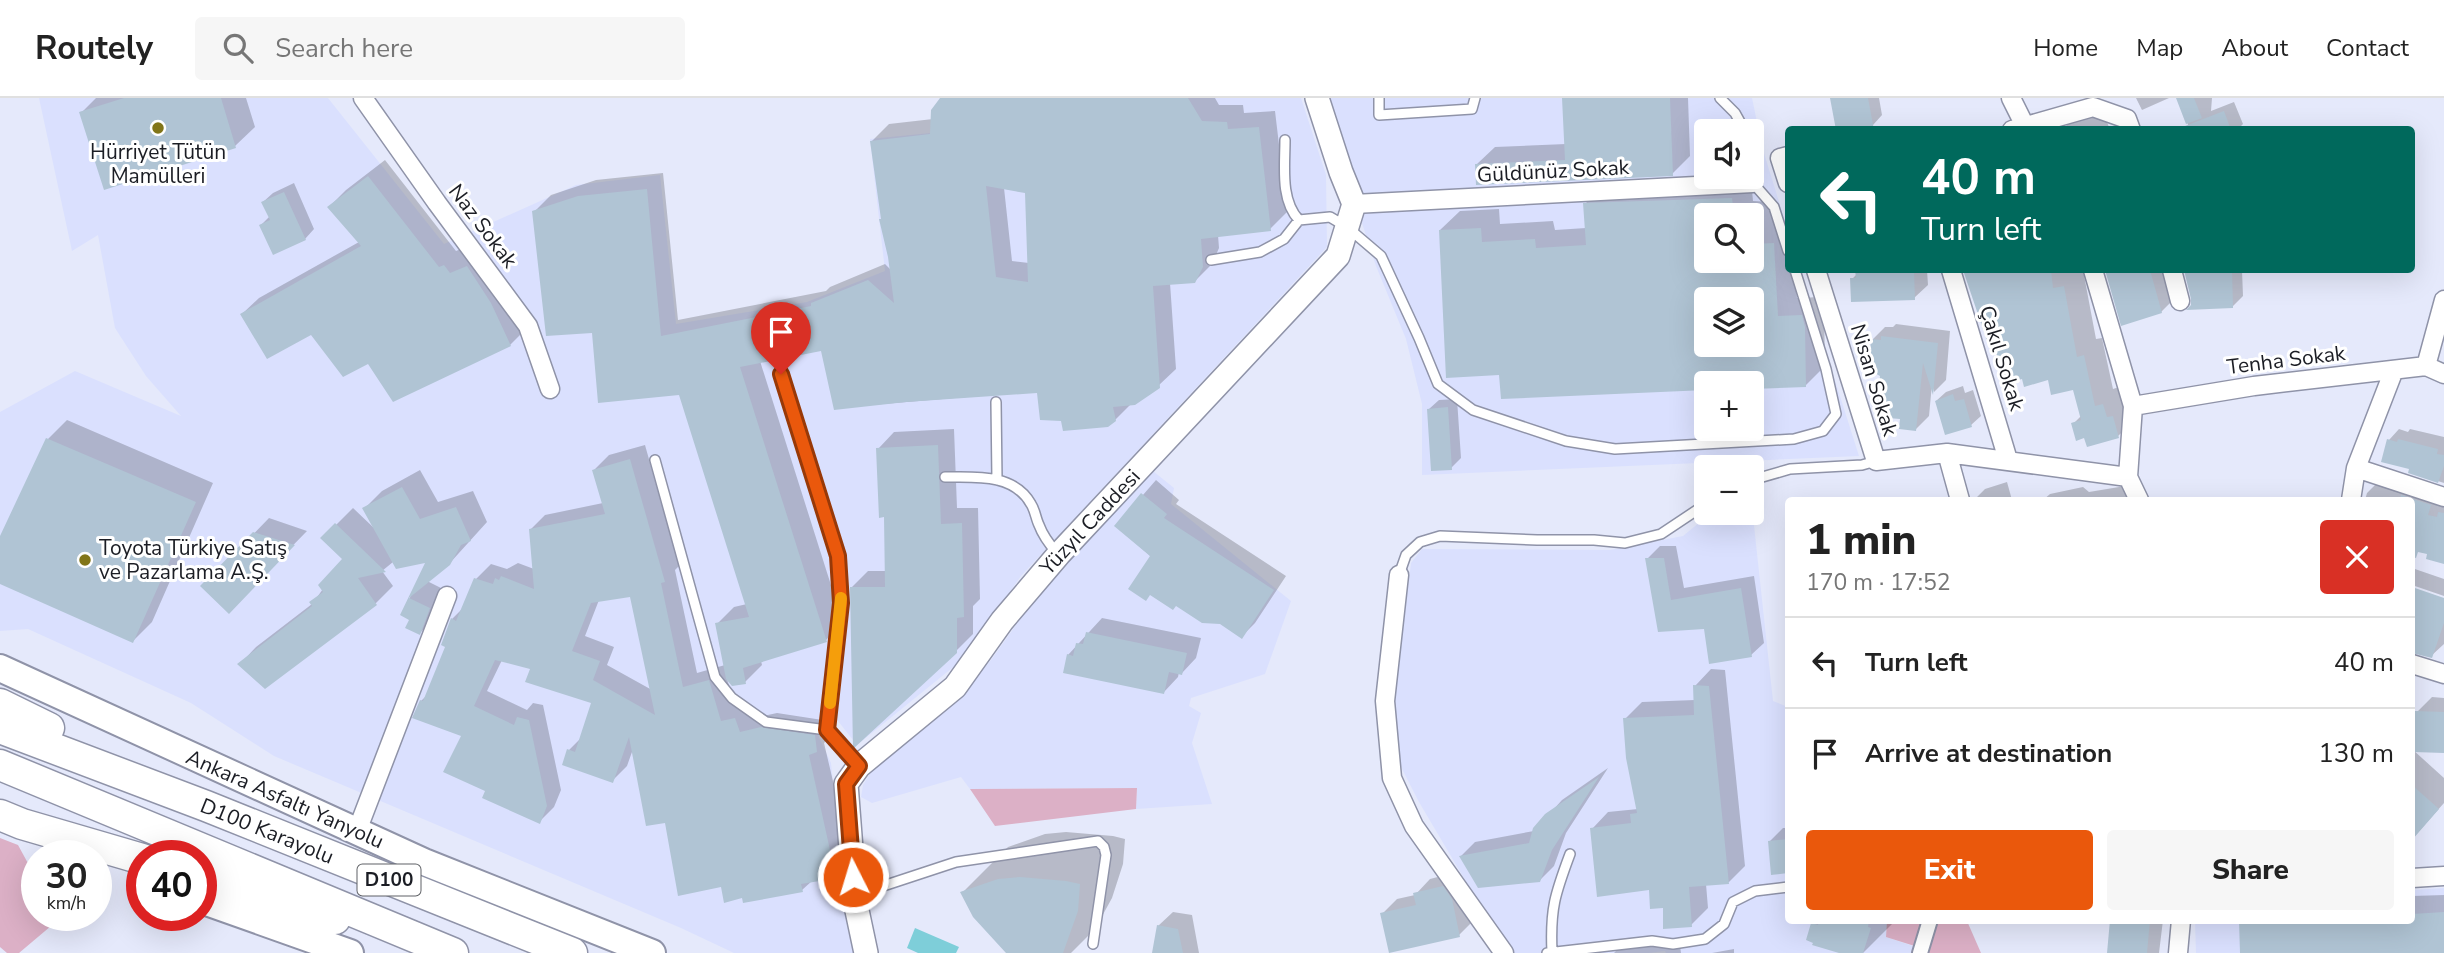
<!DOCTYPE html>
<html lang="en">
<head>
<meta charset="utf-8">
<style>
	:root { --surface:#fff; --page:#f6f6f6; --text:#222; --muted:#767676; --line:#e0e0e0; --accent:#ea580c }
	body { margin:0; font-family:"Nunito Sans",sans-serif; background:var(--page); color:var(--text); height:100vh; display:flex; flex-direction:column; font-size:26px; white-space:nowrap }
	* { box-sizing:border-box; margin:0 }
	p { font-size:23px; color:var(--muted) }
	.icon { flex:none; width:38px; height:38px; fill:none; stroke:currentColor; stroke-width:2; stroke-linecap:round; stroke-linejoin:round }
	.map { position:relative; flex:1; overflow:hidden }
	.panel { position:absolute; left:1785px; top:399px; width:630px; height:427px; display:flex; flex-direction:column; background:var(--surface); border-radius:7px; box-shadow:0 7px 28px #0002 }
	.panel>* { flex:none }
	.guide { position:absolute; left:1785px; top:28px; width:630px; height:147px; border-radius:7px; box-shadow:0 7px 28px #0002; background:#00695c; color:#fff; overflow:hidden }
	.controls { position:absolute; left:1694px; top:21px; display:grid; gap:14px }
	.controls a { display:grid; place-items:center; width:70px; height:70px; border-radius:7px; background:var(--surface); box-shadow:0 7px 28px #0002; font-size:35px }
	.speed { position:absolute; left:21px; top:742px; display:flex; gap:14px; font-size:35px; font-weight:700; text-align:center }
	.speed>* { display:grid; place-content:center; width:91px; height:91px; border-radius:50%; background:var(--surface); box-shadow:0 7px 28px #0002; line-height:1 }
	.speed small { font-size:18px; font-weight:400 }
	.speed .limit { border:10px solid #d22; background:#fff; color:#111 }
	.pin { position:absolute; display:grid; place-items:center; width:60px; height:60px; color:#fff; margin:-72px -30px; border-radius:50% 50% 50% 0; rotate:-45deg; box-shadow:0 0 7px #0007 }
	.pin .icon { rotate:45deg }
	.me { position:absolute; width:77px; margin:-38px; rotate:355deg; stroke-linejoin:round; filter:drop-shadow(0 0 5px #0008) }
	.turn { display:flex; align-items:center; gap:24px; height:147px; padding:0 21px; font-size:32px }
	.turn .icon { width:91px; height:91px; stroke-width:2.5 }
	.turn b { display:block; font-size:49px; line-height:60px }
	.round { display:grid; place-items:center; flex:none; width:74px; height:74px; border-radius:7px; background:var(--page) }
	.headline { display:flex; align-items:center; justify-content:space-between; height:119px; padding:0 21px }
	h1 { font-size:42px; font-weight:800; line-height:52px }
	.primary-button { display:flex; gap:14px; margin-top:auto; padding:14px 21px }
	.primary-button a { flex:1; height:80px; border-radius:7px; background:var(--accent); color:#fff; font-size:28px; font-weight:800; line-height:80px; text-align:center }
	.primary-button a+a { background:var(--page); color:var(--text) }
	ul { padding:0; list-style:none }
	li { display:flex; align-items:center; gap:21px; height:91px; padding:0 21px; border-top:2px solid var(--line) }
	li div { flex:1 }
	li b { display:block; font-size:26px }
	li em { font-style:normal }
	header { display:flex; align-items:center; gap:42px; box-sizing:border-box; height:98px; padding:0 35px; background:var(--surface); border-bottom:2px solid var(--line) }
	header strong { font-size:33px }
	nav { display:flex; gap:38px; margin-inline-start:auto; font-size:24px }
	.search { width:490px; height:63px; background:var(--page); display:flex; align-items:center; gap:18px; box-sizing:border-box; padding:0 24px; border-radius:7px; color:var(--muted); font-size:26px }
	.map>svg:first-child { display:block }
	.built { fill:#dae0fe; fill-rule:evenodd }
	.green { fill:#dcb0c6 }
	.water { fill:#7eced9 }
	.shadow { fill:#0003; fill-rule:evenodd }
	.building { fill:#b0c4d4; fill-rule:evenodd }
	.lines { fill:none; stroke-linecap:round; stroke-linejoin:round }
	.service-casing { stroke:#8f93a8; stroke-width:12 }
	.pedestrian-casing { stroke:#8f93a8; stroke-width:18 }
	.minor-casing { stroke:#8f93a8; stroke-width:21 }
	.tertiary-casing { stroke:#8f93a8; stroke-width:26 }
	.secondary-casing { stroke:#8f93a8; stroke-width:30 }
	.trunk-casing { stroke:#8f93a8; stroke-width:33 }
	.service { stroke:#fff; stroke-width:9 }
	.pedestrian { stroke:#fff; stroke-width:14 }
	.minor { stroke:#fff; stroke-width:18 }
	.tertiary { stroke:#fff; stroke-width:23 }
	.secondary { stroke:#fff; stroke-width:26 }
	.trunk { stroke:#fff; stroke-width:30 }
	.route-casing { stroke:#983908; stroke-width:18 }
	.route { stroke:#ea580c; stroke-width:12 }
	.slow { stroke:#f59e0b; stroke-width:12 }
	.poi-dot { fill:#817518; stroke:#fff; stroke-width:2.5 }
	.labels { text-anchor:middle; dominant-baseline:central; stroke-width:6; stroke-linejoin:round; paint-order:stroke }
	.shield { fill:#fff; stroke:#5f6166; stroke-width:2 }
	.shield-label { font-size:19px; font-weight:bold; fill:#1b1d24 }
	.poi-label { font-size:21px; fill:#1b1d24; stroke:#fff }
	.street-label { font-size:21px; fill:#1b1d24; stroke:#fff }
</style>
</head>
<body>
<header>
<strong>Routely</strong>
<div class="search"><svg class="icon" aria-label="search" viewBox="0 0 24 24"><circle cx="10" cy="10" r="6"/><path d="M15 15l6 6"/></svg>Search here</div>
<nav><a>Home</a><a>Map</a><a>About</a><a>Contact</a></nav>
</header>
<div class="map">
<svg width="2444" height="855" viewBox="0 0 2444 855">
	<rect width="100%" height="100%" fill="#e5e9fb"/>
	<path class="built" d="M39 0H328L444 146 576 87 660 77 676 226 807 204 885 173 870 41 931 35 940 0H1301L1326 77 1327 149 1021 478 962 562 857 647 834 618 812 632 818 637 831 665 844 791 856 855H734L681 830 274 658 191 605 28 531 0 533V314L75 273 181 318 146 278 115 230 98 137 72 153Z
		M1327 0H1752L1763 52 1788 133V172H1800L1859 358 1422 377V306L1406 241 1376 168 1347 79ZM1706 33H1752V79H1706ZM1706 117H1752V163H1706ZM1706 201H1752V247H1706ZM1706 285H1752V331H1706Z
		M1153 373 1174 390 1171 406 1291 503 1265 576 1191 600 1189 608 1201 615 1192 645 1212 706 1136 711 1137 690 970 691 961 679 872 705 861 699 863 687 882 656 960 598 991 562 1036 499Z
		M1752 409 1773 603 1788 609V822L1887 823 1886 839 1922 851 1920 855H1666L1665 853 1649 855H1508L1419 704 1402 671 1394 642 1395 596 1411 465 1422 451 1610 452 1683 438 1711 415H1752Z
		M2444 790V855H2196L2195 823 2412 822V792Z"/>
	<path class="green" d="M1137 690 1136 711 995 728 970 691Z
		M0 740 18 747 30 769 37 771V817H64L19 855H7L0 849Z
		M1887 823H1967L1981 855H1920L1921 850 1886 839Z"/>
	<path class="water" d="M915 830 959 849 956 855H918L907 850Z"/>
	<path class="shadow" d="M96 0H246L255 29 235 48 81 15Z
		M942 0H1215L1219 7H1243L1244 15 1275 13 1287 114 1270 131 1218 137 1219 150 1212 166 1195 183 1170 185 1176 271 1158 288 1131 306 1115 322 1063 321 1039 293 835 310 822 251 760 263 843 525 826 542 761 563 762 567 745 584 727 581 736 609 750 606 754 620 777 615 829 623 831 638 824 645 852 764 837 779 812 783 802 792 743 798 722 786 666 723 633 651 627 668 612 683 569 652 582 639 593 604 533 570 502 562 487 593 527 612 533 605 543 607 561 692 554 709 539 724 488 692 463 637 421 603 427 597 448 548 452 521 463 510 476 481 491 466 507 471 518 465 534 471 530 432 545 417 603 405 594 372 609 357 645 347 679 468 675 472 697 575 725 567 717 526 734 509 747 506 680 295 593 234 534 114 551 97 596 82 663 75 678 222 826 193 830 189 885 166 891 172 872 43 889 26 933 21ZM1004 90 1027 93 1029 165 1012 163ZM631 497 652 592 607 567 614 549 585 538 599 502Z
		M1564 0H1688L1690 58 1672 76 1477 66 1495 49 1566 46Z
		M1832 0H1879L1882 17 1873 27Z
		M2136 0H2169L2142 12Z
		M2178 0H2212L2211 13 2234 4 2243 26 2237 32H2190Z
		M2103 13 2110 32H2062L2068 26Z
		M385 62 456 153 461 151 467 160 484 152 507 188 527 230 510 247 368 264 312 235 242 216 259 200 359 144 329 109 346 92Z
		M1751 82 1753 103 1771 104 1774 127H1788V172H1795L1797 200 1821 199 1824 209 1825 268 1806 287 1752 289V285H1706V290L1583 294 1501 275 1440 132 1460 113 1499 111 1500 126 1553 123 1555 132 1586 130 1585 106 1604 87ZM1706 117H1752V163H1706ZM1706 201H1752V247H1706Z
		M294 85 314 131 305 141 261 127 270 118 263 104 273 95Z
		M1857 172H1927L1928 187 1914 200 1852 181 1857 176Z
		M1999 172H2083L2096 241 2102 240 2113 291 2122 288 2137 320 2118 338H2086L2073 326 2082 317 2074 290 2049 280 1990 174Z
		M2107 172H2167L2175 200 2161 214 2122 225Z
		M2185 172H2242L2243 198 2232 209 2192 207 2193 200Z
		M1896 226 1950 233 1946 282 1934 294 1932 286 1929 318 1916 331 1902 319 1882 277 1872 242 1885 229H1893Z
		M1963 288 1965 295 1973 292 1981 318 1971 327 1946 335 1936 303 1946 294Z
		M1457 301 1461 360 1451 370 1429 311 1439 302Z
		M67 322 213 385 152 524 133 543 0 484V442L48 341Z
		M954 331 957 410H978L980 501 973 508V536L956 553 851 490 868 473H887L885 418 878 351 894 334Z
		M2399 331 2408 334 2410 331 2444 339V385L2410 374 2411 370 2389 342Z
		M420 372 438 404 473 393 487 424 449 466 427 483 447 493 437 517 420 535 412 521 402 516 428 462 393 464 382 473 393 488 376 505 240 566 256 549 312 506 345 461 323 440 353 410 374 430 365 410 382 393Z
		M1156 382 1179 402 1176 406 1286 478 1255 525 1242 538 1116 428Z
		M2007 384 2012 402H1977L1976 400 1985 391Z
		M2378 384 2444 397V464L2430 455 2412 450V402H2365L2367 395Z
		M2137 386 2139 402H2043L2050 396 2083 389 2089 394Z
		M269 420 307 433 229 513 203 488Z
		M1660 448H1676L1684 490 1754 478 1764 545 1751 557 1705 529 1659 532 1647 461Z
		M2412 470 2444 481V498L2412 487Z
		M2412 491 2444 502V546L2431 558 2412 553 2418 532 2412 530Z
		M1102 520 1201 540 1196 560 1182 575 1179 574 1178 579 1164 594 1068 557Z
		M1711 571 1725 572 1745 768 1729 784 1706 786 1708 810 1691 827 1664 808 1651 790 1592 731 1608 714 1638 711 1625 621 1642 604 1695 602V588Z
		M2432 599 2444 600V654L2417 614Z
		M2412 651 2444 680V705L2412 741Z
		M1608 670 1566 735 1554 768 1539 783 1461 758 1475 744 1534 733 1562 702Z
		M1783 730H1788V774L1773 775 1770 743Z
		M1066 734 1113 738 1125 741 1123 766 1112 800 1095 831 1071 855H1009L963 794 1008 749 1045 736Z
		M1457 774 1474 822 1459 837 1382 816 1397 801 1415 797 1430 781Z
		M2444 797V855H2242V822H2412V798Z
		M1173 814 1192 817 1199 855H1154L1158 828Z
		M1816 822H1896L1863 855H1845L1813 826Z
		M2112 822H2163L2159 855H2108Z
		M1679 840 1681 855H1614L1618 851Z
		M1734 851V855H1712Z"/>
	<path class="building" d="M124 0H221L236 50 104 92 79 14Z
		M940 0H1188L1202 23 1227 24 1228 31 1259 29 1271 133 1201 141 1203 169 1195 185 1153 188 1160 290 1135 307 1113 309 1116 323 1108 329 1063 333 1061 323 1040 322 1037 295 906 304 834 312 821 253 740 269 827 544 743 570 746 586 732 588 726 581 715 525 749 519 679 297 598 305 592 235 546 238 532 113 578 98 647 91 661 238 811 208V205L868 182 894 205 888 159 879 121H881L870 43 930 36 931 12ZM986 88 1025 95 1028 184 996 179Z
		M1562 0H1670L1673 78 1476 87 1475 66 1565 62Z
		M1830 0H1868L1874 32H1836Z
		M2176 0H2194L2202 20 2186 26Z
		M2224 13 2231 32H2181L2180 30Z
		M368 78 439 169 444 167 450 175 467 168 491 205 511 248 393 304 368 266 343 279 311 237 267 261 240 216 361 148 327 109Z
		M284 94 306 142 273 157 259 127 270 122 261 104Z
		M1732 100 1734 117H1706V163H1752V146L1774 145 1778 218 1802 217 1805 229 1806 289 1752 291V285H1706V292L1501 301 1499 277 1446 280 1439 132 1481 130 1482 144 1535 141 1536 150 1586 147 1583 105ZM1706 201H1752V247H1706Z
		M1855 172H1914L1915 202 1851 204 1850 180H1856Z
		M1963 172H2051L2053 190 2064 188 2077 259 2084 257 2095 308 2103 306 2107 319 2113 318 2119 340 2087 349 2084 340 2076 343 2071 325 2081 322 2073 292 2051 297 2048 282 2024 289 2022 281 2015 283 2013 277 2004 280 1992 241 1987 243Z
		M2105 172H2150L2162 215 2121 228Z
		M2184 172H2232L2233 210 2186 212 2191 207V201Z
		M1881 238 1938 245 1933 297 1923 265 1916 333 1899 331 1900 321 1876 319 1880 278 1873 274V269L1869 268 1871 241 1881 242Z
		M1953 296 1955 303 1964 301 1972 329 1945 337 1935 303Z
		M1448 309 1452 372 1431 373 1427 311Z
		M46 340 196 404 133 545 0 486V438Z
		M2387 341 2397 344 2398 341 2438 351 2437 356 2444 357V368L2438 385 2408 375 2409 371 2381 364Z
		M938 347 941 426 962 425 964 519 957 520V555L853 651 850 489H885L884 419 879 420 876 350Z
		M630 361 665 484 661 485 683 589 709 582 721 623 735 620 740 634 761 629 815 637 817 654 809 657 830 752 838 780 801 786 803 794 743 805 742 800 724 805 721 789 678 798 665 725 646 728 629 639 613 685 562 667 567 651 575 654 591 605 525 584 530 571 495 562 474 608 514 627 517 619 529 622 547 708 540 726 482 700 485 693 443 674 461 638 412 620 420 602 423 603 445 549 441 547 451 520 456 523 474 480 493 486 495 480 499 482 501 478 534 491 529 431 605 416 592 372ZM630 499 655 617 593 582 600 563 572 553 591 505Z
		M402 389 420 421 456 409 471 443 461 447 450 467 409 500 430 510 420 537 405 530 409 522 400 517 425 465 396 471 362 410Z
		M1141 395 1167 416 1164 420 1274 492 1242 541 1220 526 1202 525 1176 508 1173 512 1150 497 1146 503 1128 491 1150 458 1114 428Z
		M2401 397 2431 407 2428 417 2437 419 2438 414 2444 415V466L2426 461 2427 456 2418 454 2416 460 2412 459V402H2400Z
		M335 425 386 474 358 480 377 507 265 591 237 566 312 508 309 504 323 494 318 487 342 461 320 440Z
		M253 434 295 447 229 516 200 488Z
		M1645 460H1664L1671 502 1741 490 1752 559 1709 566 1704 531 1658 534Z
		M2412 489 2444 500V525L2432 560 2412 555Z
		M1086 534 1187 555 1182 577 1169 574 1164 596 1063 575 1067 556 1073 558 1076 545 1083 546Z
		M1693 587 1709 588 1729 786 1689 789 1692 829 1663 831V810L1650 811 1649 792 1597 799 1590 730 1631 725 1630 716 1637 715 1626 660 1623 620 1694 617Z
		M2415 613 2444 614V655L2414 654Z
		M1599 679 1552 752 1540 784 1478 790 1459 758 1529 745 1533 730 1545 716Z
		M2412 687 2439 711 2412 742Z
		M1788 741V775L1771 777 1768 743Z
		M1020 779 1066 783 1080 786 1078 813 1063 855H1006L973 819 960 794 998 781Z
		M1443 788 1452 801 1460 839 1389 855 1380 815 1416 807 1413 795Z
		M2444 814V855H2240L2239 823 2412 822V816Z
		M1819 822H1869L1868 829 1871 830 1863 855H1839L1812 847 1813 845 1806 842 1811 825 1818 827Z
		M2110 822H2150L2147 855H2107Z
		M1157 827 1178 831 1183 855H1152Z"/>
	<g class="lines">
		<defs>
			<path id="service" d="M1379 0V17L1472 11 1475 0
				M1720 0 1735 15 1745 33
				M1285 42C1285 68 1280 102 1299 122L1330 119 1347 129 1381 158 1419 240 1438 286 1473 312 1566 343 1615 351 1794 341 1823 333 1836 316 1826 271 1795 172
				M1752 51 1755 69 1753 85 1774 109 1788 153
				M1211 162 1260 154 1284 141 1299 122
				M781 276 838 459 841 505 827 632
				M996 304 997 382
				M655 362 715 579 732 600 766 624 827 632 858 667
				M945 379C974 379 1014 375 1031 406 1035 412 1036 421 1039 427 1043 438 1050 447 1057 455
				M1752 382 1790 371 1862 367 1876 363
				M1399 477 1406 457 1420 444 1440 438 1537 442H1594L1625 445 1661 436 1706 406
				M857 802 871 792 956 764 1098 743 1104 749 1106 757 1093 846
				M1552 854C1550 811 1555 796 1570 756
				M1547 855 1652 843 1673 846 1705 841 1724 826 1733 804 1755 793 1788 789"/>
			<path id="pedestrian" d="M1920 855 1930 822"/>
			<path id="minor" d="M363 0 437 105 528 228 550 291
				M2011 0 2027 32
				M2012 32 2093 9 2127 21 2131 32
				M1788 58 1780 60 1788 85
				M1354 106 1753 85
				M1816 172 1876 363 1947 355 2128 379
				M1951 172 2008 362
				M2093 172 2133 308 2128 379 2139 402
				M2172 172 2180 203
				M2426 268 2444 202
				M2133 308 2254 288 2426 268 2444 276
				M1947 355 1960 402
				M2356 370 2444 399
				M2351 402 2356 370 2394 272
				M1399 477 1385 603 1392 680 1414 728 1504 855
				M2412 566 2444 576
				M357 733 447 498
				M2412 780 2444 778
				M2178 855 2181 822"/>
			<path id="tertiary" d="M866 855 855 803 846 686 859 668 955 589 1002 523 1059 456 1338 158 1354 106 1341 74 1317 0"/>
			<path id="secondary" d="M0 570 424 764 652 855
				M201 802 350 855"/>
			<path id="trunk" d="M0 606 49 630
				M0 630 206 708 572 855
				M0 667 453 855
				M0 717 22 726 142 761
				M201 779 291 811 335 821"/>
		</defs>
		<use href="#service" class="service-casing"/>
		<use href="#pedestrian" class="pedestrian-casing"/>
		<use href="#minor" class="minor-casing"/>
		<use href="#tertiary" class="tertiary-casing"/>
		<use href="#secondary" class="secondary-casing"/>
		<use href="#trunk" class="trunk-casing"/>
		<use href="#service" class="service"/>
		<use href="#pedestrian" class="pedestrian"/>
		<use href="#minor" class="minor"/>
		<use href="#tertiary" class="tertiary"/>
		<use href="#secondary" class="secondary"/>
		<use href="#trunk" class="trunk"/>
	</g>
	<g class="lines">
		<defs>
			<path id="route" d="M781 276 838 458 841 505 827 632 859 668 846 686 853 779"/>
		</defs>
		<use href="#route" class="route-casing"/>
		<use href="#route" class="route"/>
		<path class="slow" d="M830 605 841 500"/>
	</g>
	<g class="poi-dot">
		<circle cx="158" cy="30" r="7"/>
		<circle cx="85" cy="462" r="7"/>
	</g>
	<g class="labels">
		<rect class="shield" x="357.5" y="766.5" width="63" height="31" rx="5"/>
		<g class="shield-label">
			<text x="389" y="782">D100</text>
		</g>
		<g class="poi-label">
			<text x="158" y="54">Hürriyet Tütün<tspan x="158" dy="24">Mamülleri</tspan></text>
			<text x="99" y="450" text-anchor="start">Toyota Türkiye Satış<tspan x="99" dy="24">ve Pazarlama A.Ş.</tspan></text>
		</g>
		<g class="street-label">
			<text transform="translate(1553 73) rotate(-3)">Güldünüz Sokak</text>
			<text transform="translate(483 128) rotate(53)">Naz Sokak</text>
			<text transform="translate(2002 260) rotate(73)">Çakıl Sokak</text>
			<text transform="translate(2286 262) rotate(-7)">Tenha Sokak</text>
			<text transform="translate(1874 282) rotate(73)">Nisan Sokak</text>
			<text transform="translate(1090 424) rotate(-47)">Yüzyıl Caddesi</text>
			<text transform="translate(285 701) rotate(24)">Ankara Asfaltı Yanyolu</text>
			<text transform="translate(267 733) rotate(22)">D100 Karayolu</text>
		</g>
	</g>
</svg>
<div class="controls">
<a><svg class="icon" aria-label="sound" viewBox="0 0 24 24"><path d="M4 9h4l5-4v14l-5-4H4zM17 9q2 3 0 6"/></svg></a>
<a><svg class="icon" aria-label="search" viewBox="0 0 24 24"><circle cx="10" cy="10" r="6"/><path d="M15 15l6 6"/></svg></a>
<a><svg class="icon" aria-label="layers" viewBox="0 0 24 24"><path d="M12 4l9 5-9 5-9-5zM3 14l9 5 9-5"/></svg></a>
<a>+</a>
<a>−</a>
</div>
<div class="speed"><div>30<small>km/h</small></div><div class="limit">40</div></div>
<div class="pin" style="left:781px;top:276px;background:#d93025"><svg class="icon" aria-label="arrive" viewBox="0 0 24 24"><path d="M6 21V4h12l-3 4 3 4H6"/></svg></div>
<svg class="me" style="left:853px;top:779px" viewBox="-20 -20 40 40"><circle r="17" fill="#ea580c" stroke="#fff" stroke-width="3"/><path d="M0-11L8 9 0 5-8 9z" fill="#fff"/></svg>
<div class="guide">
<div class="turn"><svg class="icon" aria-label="left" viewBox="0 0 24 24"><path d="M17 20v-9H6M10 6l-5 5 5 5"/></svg><div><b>40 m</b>Turn left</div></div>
</div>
<section class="panel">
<div class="headline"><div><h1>1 min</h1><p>170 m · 17:52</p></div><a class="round" style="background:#d93025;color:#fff"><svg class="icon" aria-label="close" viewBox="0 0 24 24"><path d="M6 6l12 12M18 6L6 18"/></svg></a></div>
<ul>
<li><svg class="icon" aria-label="left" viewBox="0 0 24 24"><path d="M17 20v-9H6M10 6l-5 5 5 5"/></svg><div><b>Turn left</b></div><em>40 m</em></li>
<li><svg class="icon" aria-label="arrive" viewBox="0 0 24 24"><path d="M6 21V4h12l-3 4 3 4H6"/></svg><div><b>Arrive at destination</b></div><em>130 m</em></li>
</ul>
<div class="primary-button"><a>Exit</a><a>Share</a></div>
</section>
</div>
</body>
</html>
